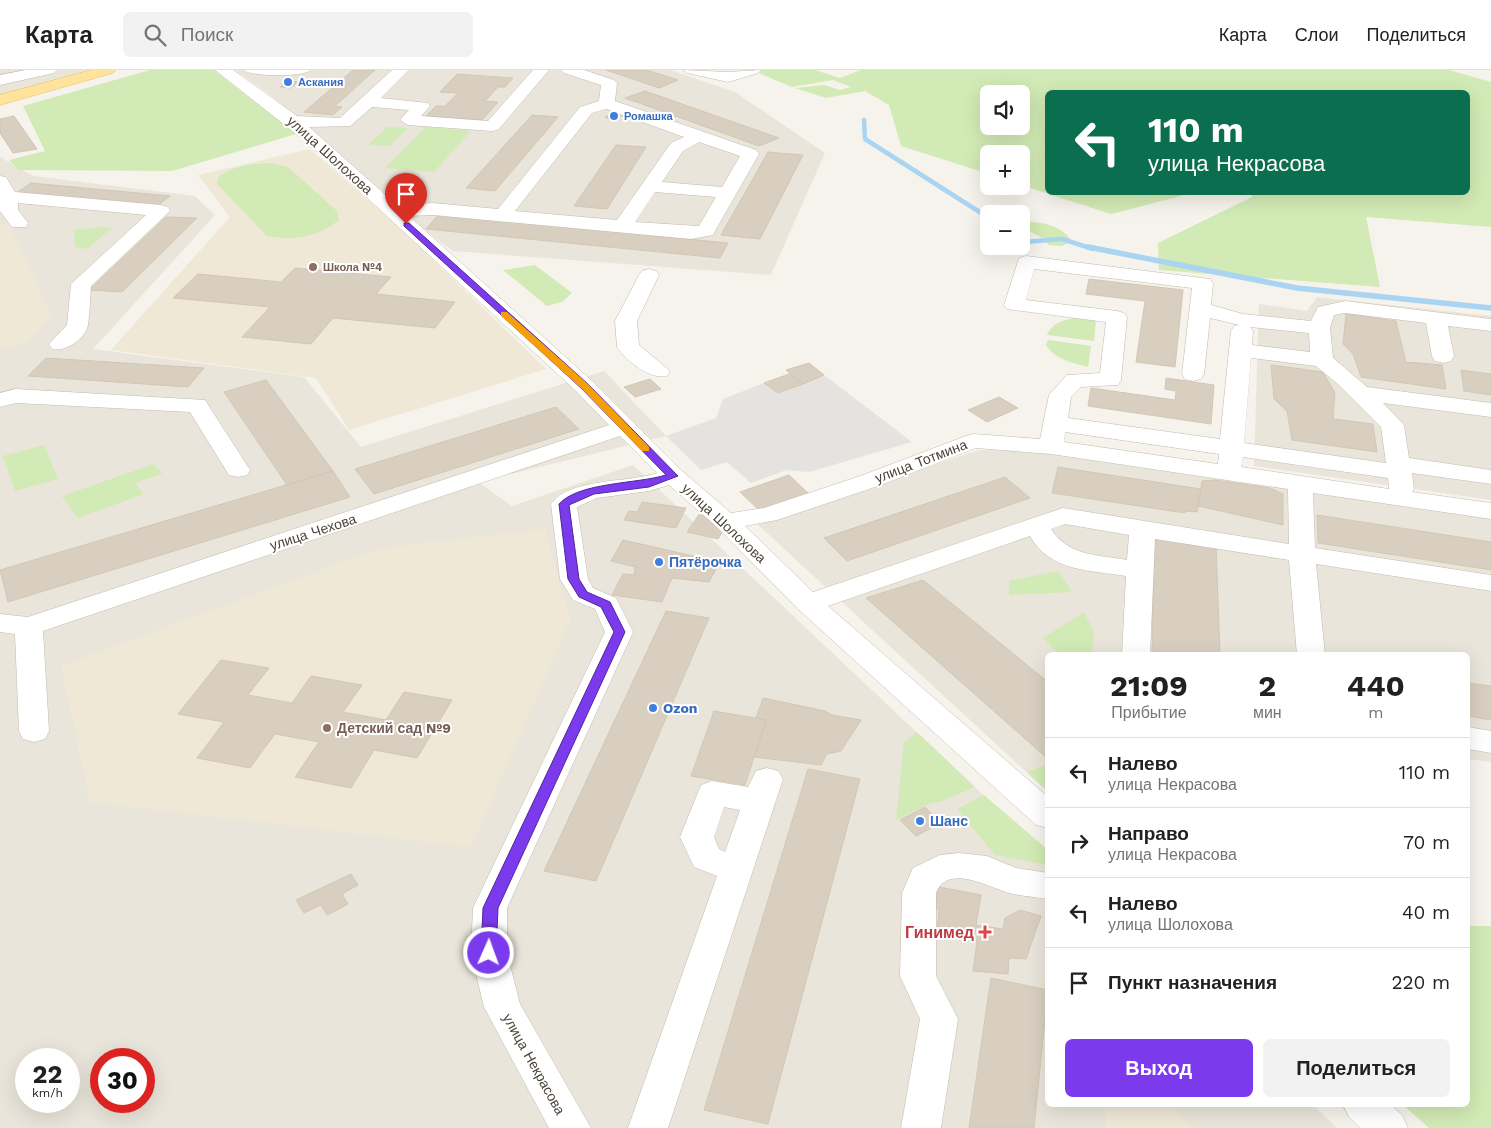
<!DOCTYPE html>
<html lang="ru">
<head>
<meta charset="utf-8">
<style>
	:root { --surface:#fff; --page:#f2f2f2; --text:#202124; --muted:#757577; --line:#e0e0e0; --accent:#7c3aed }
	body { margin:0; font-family:"Work Sans",sans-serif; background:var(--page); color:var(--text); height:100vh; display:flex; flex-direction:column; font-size:19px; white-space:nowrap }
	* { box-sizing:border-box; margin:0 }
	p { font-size:16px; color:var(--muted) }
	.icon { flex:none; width:28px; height:28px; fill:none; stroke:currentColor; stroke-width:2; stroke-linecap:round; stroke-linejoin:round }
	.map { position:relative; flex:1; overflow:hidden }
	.side { position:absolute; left:1045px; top:582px; width:425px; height:455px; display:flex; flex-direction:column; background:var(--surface); border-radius:8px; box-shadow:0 5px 20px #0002 }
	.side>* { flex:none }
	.top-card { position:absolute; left:1045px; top:20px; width:425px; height:105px; border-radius:8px; box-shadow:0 5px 20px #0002; background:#0b6e4f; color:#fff; overflow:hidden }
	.buttons { position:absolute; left:980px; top:15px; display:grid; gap:10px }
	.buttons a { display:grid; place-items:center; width:50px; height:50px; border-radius:8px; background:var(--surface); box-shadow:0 5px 20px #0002; font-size:25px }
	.speed { position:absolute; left:15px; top:978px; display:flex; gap:10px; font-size:25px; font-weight:700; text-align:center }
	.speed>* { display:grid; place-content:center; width:65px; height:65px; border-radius:50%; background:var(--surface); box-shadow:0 5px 20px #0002; line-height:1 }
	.speed small { font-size:12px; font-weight:400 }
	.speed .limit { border:8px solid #d22; background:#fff; color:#111 }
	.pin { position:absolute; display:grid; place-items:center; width:42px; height:42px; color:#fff; margin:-51px -21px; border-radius:50% 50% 50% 0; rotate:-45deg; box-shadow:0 0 5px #0007 }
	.pin .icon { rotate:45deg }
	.me { position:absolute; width:55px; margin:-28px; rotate:2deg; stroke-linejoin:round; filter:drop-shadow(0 0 4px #0008) }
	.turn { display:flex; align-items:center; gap:18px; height:105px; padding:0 20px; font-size:22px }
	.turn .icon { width:65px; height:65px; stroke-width:2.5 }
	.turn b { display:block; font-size:35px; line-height:42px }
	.eta { display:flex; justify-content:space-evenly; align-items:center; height:85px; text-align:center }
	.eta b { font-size:30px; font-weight:700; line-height:35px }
	.primary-button { display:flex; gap:10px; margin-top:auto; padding:10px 20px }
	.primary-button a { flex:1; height:58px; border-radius:8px; background:var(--accent); color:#fff; font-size:20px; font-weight:700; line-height:58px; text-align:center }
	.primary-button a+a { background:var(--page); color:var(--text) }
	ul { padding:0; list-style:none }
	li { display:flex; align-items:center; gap:15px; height:70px; padding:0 20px; border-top:1px solid var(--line) }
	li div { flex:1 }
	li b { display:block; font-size:19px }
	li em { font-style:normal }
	header { display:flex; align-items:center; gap:30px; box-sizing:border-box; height:70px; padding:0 25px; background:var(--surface); border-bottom:1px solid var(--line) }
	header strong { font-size:24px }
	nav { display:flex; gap:28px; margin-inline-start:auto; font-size:18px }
	.search { width:350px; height:45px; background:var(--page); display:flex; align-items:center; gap:12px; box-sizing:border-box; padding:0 18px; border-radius:8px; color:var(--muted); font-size:19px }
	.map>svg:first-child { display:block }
	.residential { fill:#eae5da; fill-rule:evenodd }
	.education { fill:#efe8d6 }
	.green { fill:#d2eab5; fill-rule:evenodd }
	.parking { fill:#e5e3e0 }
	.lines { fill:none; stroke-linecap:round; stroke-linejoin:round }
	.stream-far1 { stroke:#a9d4f2; stroke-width:4.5 }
	.stream { stroke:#a9d4f2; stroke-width:5.5 }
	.building { fill:#d8cfc1; stroke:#d3c7b4 }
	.minor-casing { stroke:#c2bbae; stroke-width:1 }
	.major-casing { stroke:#e6c16a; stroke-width:1 }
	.minor { fill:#fff; fill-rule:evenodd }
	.major { fill:#ffe39c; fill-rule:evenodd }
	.route { fill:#7c3aed; stroke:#51269a }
	.slow { fill:#f59e0b }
	.shop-dot { fill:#3f7fe0; stroke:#fff; stroke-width:2 }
	.education-dot { fill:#8d6e63; stroke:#fff; stroke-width:2 }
	.health-dot { fill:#e0444e; stroke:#fff; stroke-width:2 }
	.labels { text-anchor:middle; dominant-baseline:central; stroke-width:4; stroke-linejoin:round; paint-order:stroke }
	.far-shop-label { font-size:11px; font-weight:bold; fill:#366cbe; stroke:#fff; text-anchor:start }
	.far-education-label { font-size:11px; font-weight:bold; fill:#785e54; stroke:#fff; text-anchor:start }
	.street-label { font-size:14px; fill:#4b4439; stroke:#fff }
	.shop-label { font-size:14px; font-weight:bold; fill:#366cbe; stroke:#fff; text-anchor:start }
	.education-label { font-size:14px; font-weight:bold; fill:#785e54; stroke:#fff; text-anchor:start }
	.near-health-label { font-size:16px; font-weight:bold; fill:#be3a42; stroke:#fff; text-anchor:end }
</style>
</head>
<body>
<header>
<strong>Карта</strong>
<div class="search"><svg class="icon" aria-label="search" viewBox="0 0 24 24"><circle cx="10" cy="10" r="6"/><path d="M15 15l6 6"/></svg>Поиск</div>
<nav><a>Карта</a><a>Слои</a><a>Поделиться</a></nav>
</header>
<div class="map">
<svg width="1491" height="1058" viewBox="0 0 1491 1058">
	<rect width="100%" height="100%" fill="#f6f3ec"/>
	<path class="residential" d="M0 0H87L0 24Z
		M235 0H670L735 22 825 83 771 205 453 181 423 159 273 27Z
		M0 87 33 106 195 126 215 145 93 279 304 307 361 377 604 301 666 366 478 412 512 436 633 395 1047 785 1048 1035H1313L1337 1058H0ZM26 989H69V1031H26ZM101 989H144V1031H101Z
		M1317 227 1491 246V430L1254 396 1259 234 1307 241Z
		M979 380 1066 383 1491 445V692L1468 689V585H1048L1047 721 757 454Z"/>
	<path class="education" d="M310 79 399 157 546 299 349 360 316 308 111 280 230 147 198 105Z
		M8 152 52 246 27 273 0 279V155Z
		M545 459 570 551 471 777 90 732 61 596 381 478Z
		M1111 1035H1170L1193 1058H1105L1106 1038Z"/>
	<path class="green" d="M150 0H213L296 64 172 101 19 100 9 90 45 81 23 36Z
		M761 0H815L840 8 861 0H1449L1491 12V157L1366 147 1380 217 1159 200 1158 173 1252 127V123L1468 122V22H1048V122L1193 123 1111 144 1021 115V84H989V104L901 76 889 35 865 21 826 28 795 18 824 15 840 20 851 17 833 10 792 17 756 2ZM989 24H1021V56H989Z
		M387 57 408 58 390 76 368 75Z
		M426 57 471 61 434 102 385 98Z
		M271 93 288 97 337 141 339 150C318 167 293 171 267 166L217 114 219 106C236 95 251 94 271 93Z
		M1021 151C1040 152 1060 154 1072 171L1062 176 1049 175C1042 164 1025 163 1021 151Z
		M101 157 112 158 87 179 75 177 74 160Z
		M535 195 572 223 562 232 547 236 503 200Z
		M1082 247 1096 249 1094 271 1047 265C1053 251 1067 249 1082 247Z
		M1048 270 1091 276 1088 297C1073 293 1054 289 1046 275Z
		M44 375 58 409 15 421 3 386Z
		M154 394 162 404 135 413 144 424 78 448 62 426Z
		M1058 501 1072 522 1009 525V511Z
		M1084 542 1094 562 1092 583 1060 585 1043 568Z
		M917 662 975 717 940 732 931 733 896 750 904 672Z
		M1047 694V721L1027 702Z
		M984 725 1047 779V795L995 785 957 739Z
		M1468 856H1491V1058H1429L1403 1035H1468Z"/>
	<path class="parking" d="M824 305 912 372 809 402 786 400 751 413 727 392 701 400 666 366 716 348 723 329 764 313 778 323Z"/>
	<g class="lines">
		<path class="stream-far1" d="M864 50 865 69 989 148
			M1021 169 1025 172 1062 169 1093 179"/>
		<path class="stream" d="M1088 177 1297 218 1491 238"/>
	</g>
	<path class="building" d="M353 0H375L335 36 342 37 333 45 304 42Z
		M606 0H647L678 10 659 18Z
		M457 4 513 8 505 17H498L485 31 498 32 482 50 426 46 436 36H445L458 23 440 22Z
		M288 11 298 12 290 18 280 17Z
		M645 21 779 68 759 76 625 28Z
		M618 42 624 45 612 50 605 47Z
		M532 45 558 47 495 121 466 118Z
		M14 46 37 79 13 83 0 63V49Z
		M616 75 646 77 607 139 574 136Z
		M768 82 803 85 760 169 721 165Z
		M31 113 170 126 153 139 12 126Z
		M439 144 728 173 720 188 426 159Z
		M166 147 197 148 122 222 89 220Z
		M295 198 391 207 376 224 455 232 435 258 333 248 311 274 242 267 270 237 173 228 198 204 281 212Z
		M1089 209 1183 220 1175 297 1136 292 1145 231 1086 224Z
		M1346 244 1396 251 1406 292 1442 295 1446 319 1361 307 1353 284 1343 274Z
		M46 288 204 298 188 317 28 306Z
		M809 293 824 305 803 314 786 300Z
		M1271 295 1323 302 1335 323 1333 349 1373 354 1377 382 1292 370 1287 341 1274 329Z
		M1461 300 1491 304V325L1464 321Z
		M789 304 803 314 778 323 764 313Z
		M1166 308 1214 315 1211 354 1088 336 1091 318 1175 330 1176 321 1165 319Z
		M650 309 661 319 635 327 624 317Z
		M266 310 333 401 287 415 224 322Z
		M999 327 1018 338 987 352 968 340Z
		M556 337 579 359 374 424 355 399Z
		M1058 397 1201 419 1197 442 1185 441V443L1052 423Z
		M333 401 350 427 8 532 0 500Z
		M789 405 809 424 760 441 740 422Z
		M1005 407 1030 428 847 491 824 468Z
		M1215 410 1270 418 1283 424V455L1198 436 1202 411Z
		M642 432 686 438 676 458 624 450 629 441 637 442Z
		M700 443 723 461 718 469 687 462Z
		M1317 445 1491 472V500L1318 473Z
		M1154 467 1216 475 1220 585H1152Z
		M623 470 720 492 709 512 672 508 662 532 612 525 623 504 634 505 635 497 611 491Z
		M923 510 1048 612V689L866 528Z
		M666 541 709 548 596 811 544 801Z
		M221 590 269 598 248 625 292 633 311 606 362 615 343 642 386 650 404 622 452 630 417 688 374 680 351 718 295 707 319 672 275 664 250 698 197 688 224 652 178 644Z
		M1468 613 1491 616V650L1468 646Z
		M763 628 825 641 832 645 861 650 841 681 827 684 821 695 754 687 766 650 756 648Z
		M714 641 766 650 745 715 691 706Z
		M808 699 860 709 768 1054 704 1040Z
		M925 737 941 753 916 766 900 750Z
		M351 804 358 815 342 824 348 834 327 845 321 835 304 843 296 830Z
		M929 815 981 825 976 855 1003 859 1005 848 1020 840 1041 846 1026 889 1009 888 1008 904 973 901 977 871 937 863 939 839 924 838Z
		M991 908 1048 920 1034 1058H969Z"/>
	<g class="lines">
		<defs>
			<path id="minor" d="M26 0H57L54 3 0 15V5Z
				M215 0H233L297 46 340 48 392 0H409L381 28 428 33 430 36 421 46 488 51 533 0H549L498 60 492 61 408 55 400 50 409 40 372 37 350 56 309 57 397 135 433 133 498 139 580 37 599 31 601 15 564 3 561 0H584L614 10 617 13 615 31 756 80 759 84 715 161 713 165 691 169 433 145 409 146 592 311 682 401 731 443 764 438 863 405 966 366 974 364 1040 369 1049 325 1067 305 1100 303 1106 252 1007 239 1004 235 1019 188 1026 186 1210 209 1213 213 1211 235 1243 244 1311 251 1318 237 1345 231 1491 249V261L1448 256 1454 286 1451 291 1443 293 1435 291 1432 286 1426 253 1345 243 1334 245 1330 258 1333 288 1367 317 1491 333V347L1383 333 1404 355 1409 388 1491 400V414L1412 403 1414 419 1412 422 1491 433V449L1313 423 1315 478 1491 505V521L1316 494 1325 585H1297L1289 490 1155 469 1150 585H1122L1126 506C1090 500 1050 502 1030 466L828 536 1048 727V758L1036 755 798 539 716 456 669 415 649 421 597 428 577 437 588 509 593 518 616 528 633 562 507 838V883L520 934 591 1058H549L484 937 471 883 473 838 605 562 595 539 573 530 560 509 551 434C569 408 628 413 657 403L620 366 43 561 49 661 45 669 34 672 23 669 19 661 15 564 0 562V544L28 547 609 355 576 321 310 75ZM606 39 684 67 671 73 617 150 515 141 592 43ZM699 72 740 86 722 117 662 112 683 81ZM655 122 716 127 699 156 635 152ZM1034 199 1192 218 1182 304 1185 309 1193 311 1201 309 1204 304 1210 248 1239 255 1234 256 1231 261 1220 369 1068 348 1071 327 1081 317 1118 315 1121 310 1127 247 1124 243 1117 241 1026 230ZM1250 257 1309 263 1310 282 1252 275 1253 261ZM1251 288 1316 296 1339 315 1381 357 1386 393 1244 373ZM1065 362 1219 384 1218 394 1064 372ZM976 378 1051 384 1288 419 1289 474 1063 438 813 522 745 456 777 450 881 415ZM1243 387 1388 408 1389 419 1241 397ZM1065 454 1129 465 1127 490C1098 485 1068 486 1051 459Z
				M244 0H311C305 7 250 7 244 0Z
				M684 0 728 2 761 0 758 3 728 12 687 3Z
				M0 106 6 107 15 122 161 135 168 137 170 141 91 216C90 228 90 242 88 255 85 269 66 282 52 279L49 274 67 255 71 214 146 145 18 133V140L28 153 26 157H12L0 141Z
				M649 199 656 201 659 205 637 251 639 275 670 301 667 306C650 310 627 291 617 277L615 251 639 205 642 201Z
				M16 319 205 330 250 400 247 405 238 407 229 405 190 342 16 333 0 337V323Z
				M1468 657 1491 661V683L1468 679Z
				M767 698 778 701 783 709 668 1058H628L717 806 694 797 680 767 701 715 712 711 748 717 756 701ZM724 737 740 740 725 782 719 779 714 767Z
				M959 783 987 786 1016 798 1048 803V829C1035 827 1021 826 1009 823 989 817 947 793 936 823V906L958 949 941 1058H901L920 949 900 906 902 823 913 798 940 785Z
				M1343 1035H1391L1402 1045 1408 1058H1360L1349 1047Z"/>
			<path id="major" d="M91 0H116L113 3 0 35V25Z"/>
		</defs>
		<use href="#minor" class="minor-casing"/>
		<use href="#major" class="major-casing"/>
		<use href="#minor" class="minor"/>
		<use href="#major" class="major"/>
	</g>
	<path class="route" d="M404 153H409L588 314 678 406 649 417 594 424 569 435 579 509 587 522 610 532 625 562 498 838 496 883 494 887 489 889 484 887 481 883 483 838 614 562 601 537 579 527 568 509 559 434C579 412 637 414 666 405L581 318 404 156Z"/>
	<path class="slow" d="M501 242H507L588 314 649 377V381H642L581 318 501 246Z"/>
	<g class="shop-dot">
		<circle cx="288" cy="12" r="5"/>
		<circle cx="614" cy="46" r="5"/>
		<circle cx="659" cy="492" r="5"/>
		<circle cx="653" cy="638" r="5"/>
		<circle cx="920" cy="751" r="5"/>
	</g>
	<g class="education-dot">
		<circle cx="313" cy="197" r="5"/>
		<circle cx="327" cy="658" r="5"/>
	</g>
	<path class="health-dot" d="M982.5 854.5h5v5h5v5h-5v5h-5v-5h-5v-5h5z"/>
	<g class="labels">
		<g class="far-shop-label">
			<text x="298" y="12">Аскания</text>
			<text x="624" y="46">Ромашка</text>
		</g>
		<g class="far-education-label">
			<text x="323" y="197">Школа №4</text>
		</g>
		<g class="street-label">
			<text transform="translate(330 85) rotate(42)">улица Шолохова</text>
			<text transform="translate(921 391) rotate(-21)">улица Тотмина</text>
			<text transform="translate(724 453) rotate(43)">улица Шолохова</text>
			<text transform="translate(313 462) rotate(-18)">улица Чехова</text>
			<text transform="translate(534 994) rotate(61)">улица Некрасова</text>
		</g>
		<g class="shop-label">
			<text x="669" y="492">Пятёрочка</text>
			<text x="663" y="638">Ozon</text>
			<text x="930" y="751">Шанс</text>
		</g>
		<g class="education-label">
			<text x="337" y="658">Детский сад №9</text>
		</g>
		<g class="near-health-label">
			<text x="974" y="862">Гинимед</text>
		</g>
	</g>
</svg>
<div class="buttons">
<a><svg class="icon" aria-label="sound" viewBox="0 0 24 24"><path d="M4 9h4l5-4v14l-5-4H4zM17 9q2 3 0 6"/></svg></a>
<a>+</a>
<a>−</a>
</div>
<div class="speed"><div>22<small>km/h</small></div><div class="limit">30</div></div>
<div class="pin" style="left:406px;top:154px;background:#d93025"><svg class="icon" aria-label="arrive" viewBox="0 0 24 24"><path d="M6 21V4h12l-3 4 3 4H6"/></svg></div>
<svg class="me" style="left:489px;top:883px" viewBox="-20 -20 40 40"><circle r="17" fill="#7c3aed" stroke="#fff" stroke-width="3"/><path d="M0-11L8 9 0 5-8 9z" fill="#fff"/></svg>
<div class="top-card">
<div class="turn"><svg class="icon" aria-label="left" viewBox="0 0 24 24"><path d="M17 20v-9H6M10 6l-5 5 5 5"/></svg><div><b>110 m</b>улица Некрасова</div></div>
</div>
<section class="side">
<div class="eta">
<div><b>21:09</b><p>Прибытие</p></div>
<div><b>2</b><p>мин</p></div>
<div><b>440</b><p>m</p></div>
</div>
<ul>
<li><svg class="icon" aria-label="left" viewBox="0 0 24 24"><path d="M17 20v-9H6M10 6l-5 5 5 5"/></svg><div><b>Налево</b><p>улица Некрасова</p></div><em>110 m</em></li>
<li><svg class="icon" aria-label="right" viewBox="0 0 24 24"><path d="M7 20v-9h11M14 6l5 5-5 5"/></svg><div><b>Направо</b><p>улица Некрасова</p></div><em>70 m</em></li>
<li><svg class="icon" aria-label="left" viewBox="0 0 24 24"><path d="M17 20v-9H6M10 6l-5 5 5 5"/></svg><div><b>Налево</b><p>улица Шолохова</p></div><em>40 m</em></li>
<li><svg class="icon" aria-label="arrive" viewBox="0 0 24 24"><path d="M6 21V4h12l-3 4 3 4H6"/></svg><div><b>Пункт назначения</b></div><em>220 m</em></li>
</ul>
<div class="primary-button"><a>Выход</a><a>Поделиться</a></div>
</section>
</div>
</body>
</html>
